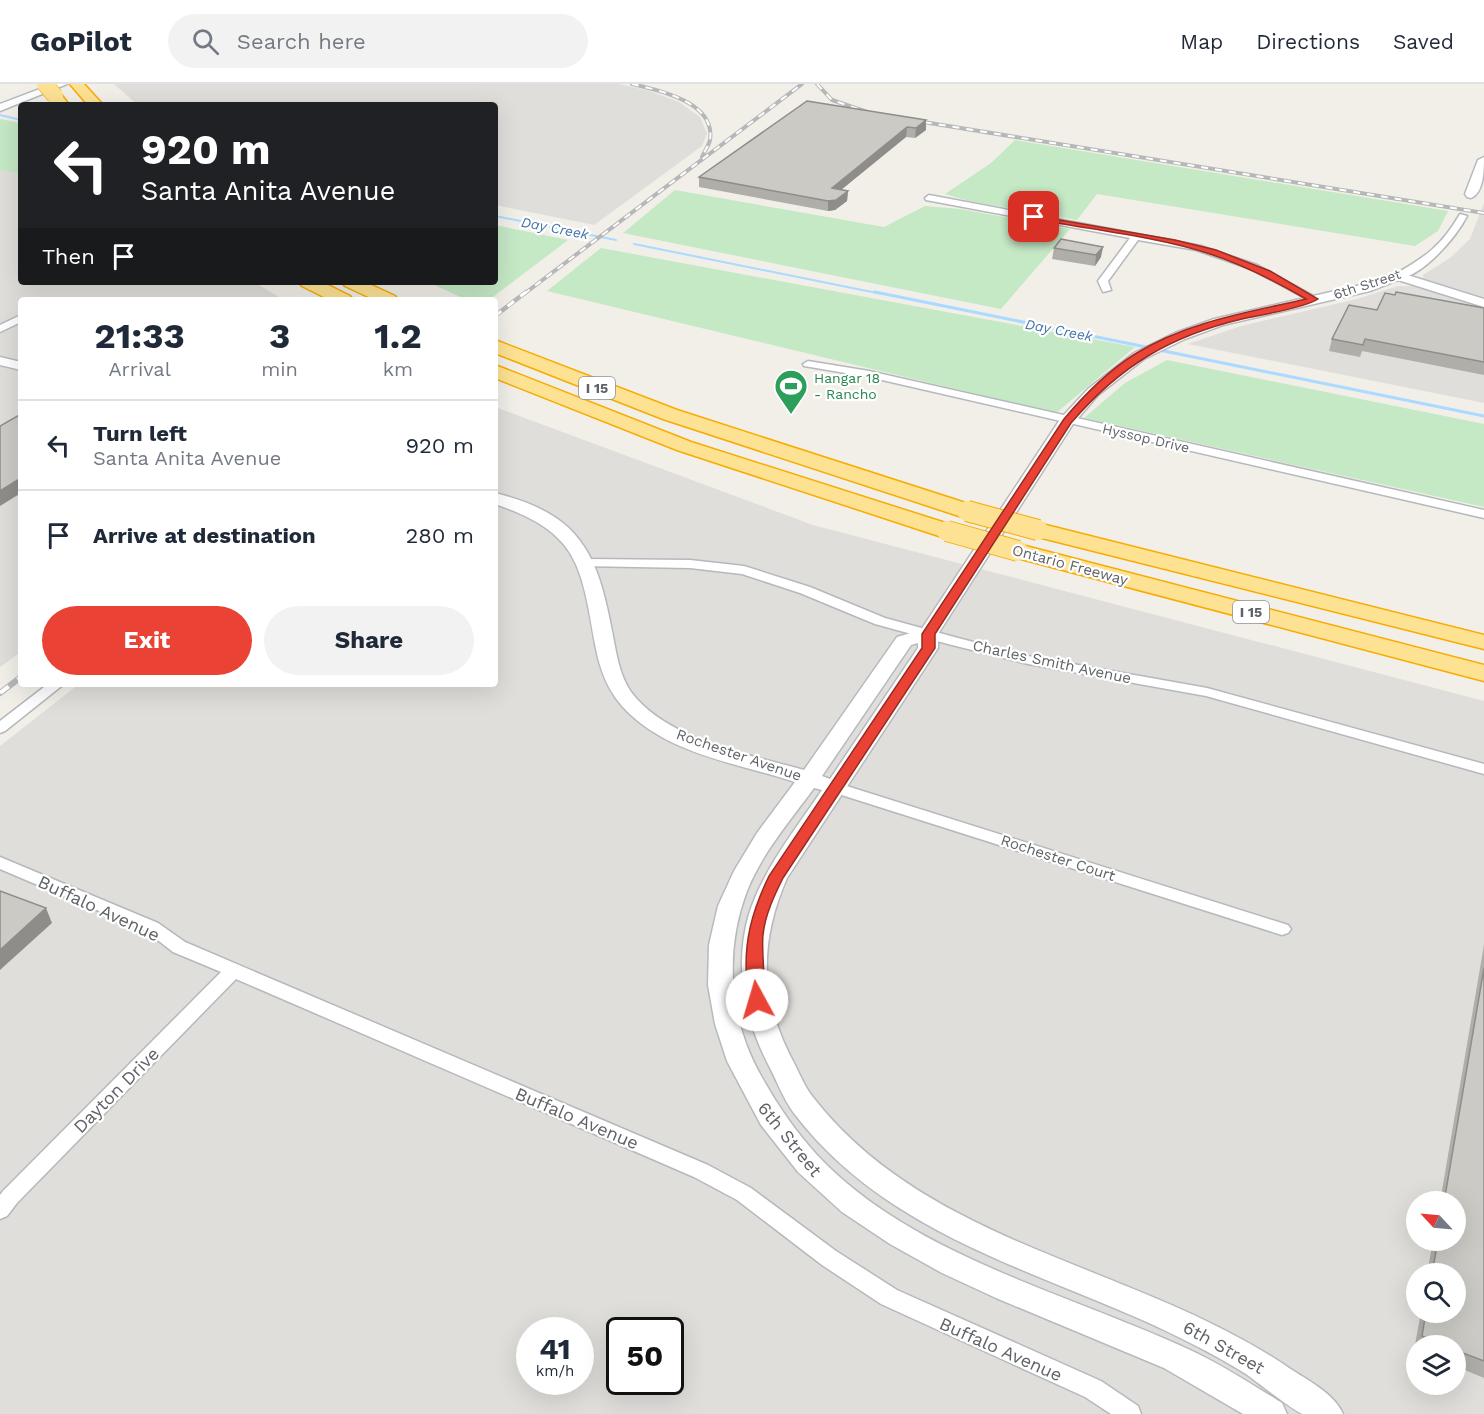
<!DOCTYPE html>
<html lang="en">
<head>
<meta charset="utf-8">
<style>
	:root { --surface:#fff; --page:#f2f2f3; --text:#1f2937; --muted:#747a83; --line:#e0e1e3; --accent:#ea4335 }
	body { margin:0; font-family:"Work Sans",sans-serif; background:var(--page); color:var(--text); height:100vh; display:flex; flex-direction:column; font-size:22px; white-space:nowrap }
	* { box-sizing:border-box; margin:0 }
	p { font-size:20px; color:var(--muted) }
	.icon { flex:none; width:33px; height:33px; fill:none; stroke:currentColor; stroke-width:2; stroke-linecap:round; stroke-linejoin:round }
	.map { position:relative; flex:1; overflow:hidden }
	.sheet { position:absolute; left:18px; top:213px; width:480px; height:390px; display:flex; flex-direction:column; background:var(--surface); border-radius:6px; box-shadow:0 6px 24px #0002 }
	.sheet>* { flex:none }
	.banner { position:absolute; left:18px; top:18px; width:480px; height:183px; border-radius:6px; box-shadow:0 6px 24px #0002; background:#202124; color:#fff; overflow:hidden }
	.needle { width:39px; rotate:296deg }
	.tools { position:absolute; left:1406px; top:1107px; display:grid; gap:12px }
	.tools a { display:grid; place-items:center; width:60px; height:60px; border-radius:50%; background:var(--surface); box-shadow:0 6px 24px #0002; font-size:30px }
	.speed { position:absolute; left:516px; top:1233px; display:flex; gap:12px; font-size:30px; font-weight:700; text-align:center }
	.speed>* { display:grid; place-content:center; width:78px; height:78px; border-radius:50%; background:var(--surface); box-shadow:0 6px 24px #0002; line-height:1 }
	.speed small { font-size:15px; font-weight:400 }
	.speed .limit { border:3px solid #111; border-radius:9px; background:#fff; color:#111 }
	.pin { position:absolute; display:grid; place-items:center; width:51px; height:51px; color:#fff; margin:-26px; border-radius:12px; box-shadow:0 3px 9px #0006 }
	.me { position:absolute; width:66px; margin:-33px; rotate:354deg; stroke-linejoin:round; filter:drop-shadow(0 0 4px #0008) }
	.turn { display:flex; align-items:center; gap:21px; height:126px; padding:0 24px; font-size:27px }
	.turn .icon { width:78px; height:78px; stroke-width:2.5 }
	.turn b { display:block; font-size:42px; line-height:51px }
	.then { display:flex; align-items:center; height:57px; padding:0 24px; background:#0003; gap:12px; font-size:22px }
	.eta { display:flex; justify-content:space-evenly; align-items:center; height:102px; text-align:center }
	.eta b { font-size:36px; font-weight:700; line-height:42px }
	.action { display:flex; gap:12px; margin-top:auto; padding:12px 24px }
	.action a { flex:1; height:69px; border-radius:36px; background:var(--accent); color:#fff; font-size:24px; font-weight:700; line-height:69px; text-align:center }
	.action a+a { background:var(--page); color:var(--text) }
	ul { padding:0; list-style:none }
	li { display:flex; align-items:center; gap:18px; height:90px; padding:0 24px; border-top:2px solid var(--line) }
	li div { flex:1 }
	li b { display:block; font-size:22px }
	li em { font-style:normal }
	header { display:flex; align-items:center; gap:36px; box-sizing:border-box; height:84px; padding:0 30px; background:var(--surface); border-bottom:2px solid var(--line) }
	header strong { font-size:28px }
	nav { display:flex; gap:33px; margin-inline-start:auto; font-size:21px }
	.search { width:420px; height:54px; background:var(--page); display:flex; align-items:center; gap:15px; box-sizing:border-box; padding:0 21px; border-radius:33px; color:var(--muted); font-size:22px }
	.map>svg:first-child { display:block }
	.industrial { fill:#e0deda; fill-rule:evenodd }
	.green { fill:#c5e8c5 }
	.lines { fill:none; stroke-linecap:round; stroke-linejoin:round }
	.stream-far1 { stroke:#aadaff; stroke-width:2 }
	.stream { stroke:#aadaff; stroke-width:3 }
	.street-casing { stroke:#b5b8bc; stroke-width:3 }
	.secondary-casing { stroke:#b6babf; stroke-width:3 }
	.highway-casing { stroke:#f9ab00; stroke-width:3 }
	.street { fill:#fff; fill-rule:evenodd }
	.secondary { fill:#fff; fill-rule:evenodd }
	.highway { fill:#fde293; fill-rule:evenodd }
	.rail-far2-casing { stroke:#b6b7b8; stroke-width:4 }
	.rail-far1-casing { stroke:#b6b7b8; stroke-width:4.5 }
	.rail-casing { stroke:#b6b7b8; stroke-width:6 }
	.rail-far2 { stroke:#fff; stroke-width:2; stroke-dasharray:7; stroke-linecap:butt }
	.rail-far1 { stroke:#fff; stroke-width:3; stroke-dasharray:8; stroke-linecap:butt }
	.rail { stroke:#fff; stroke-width:4; stroke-dasharray:11; stroke-linecap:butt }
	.highway-bridge-far1-casing { stroke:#f9ab00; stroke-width:17; stroke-linecap:butt }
	.highway-bridge-casing { stroke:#f9ab00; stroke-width:22; stroke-linecap:butt }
	.highway-bridge-far1 { stroke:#fde293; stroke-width:16 }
	.highway-bridge { stroke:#fde293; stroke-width:20 }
	.wall { fill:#afaea9 }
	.shaded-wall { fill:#8f8d8a }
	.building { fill:#cccac5; stroke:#8f8d8a; stroke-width:1.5 }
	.route { fill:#ea4335; stroke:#982c22; stroke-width:1.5 }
	.labels { text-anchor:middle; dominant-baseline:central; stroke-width:4.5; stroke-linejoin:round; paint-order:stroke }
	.far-water-label { font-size:14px; font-style:italic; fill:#4174aa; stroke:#fff }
	.far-street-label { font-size:14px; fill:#5f6368; stroke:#fff }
	.far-leisure-label { font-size:14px; fill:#27864d; stroke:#fff; text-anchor:start }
	.shield { fill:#fff; stroke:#8f9295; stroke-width:1.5 }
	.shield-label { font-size:14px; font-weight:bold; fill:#5f6368 }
	.street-label { font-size:15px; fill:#5f6368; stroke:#fff }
	.near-street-label { font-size:18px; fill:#5f6368; stroke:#fff }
</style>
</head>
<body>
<header>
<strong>GoPilot</strong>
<div class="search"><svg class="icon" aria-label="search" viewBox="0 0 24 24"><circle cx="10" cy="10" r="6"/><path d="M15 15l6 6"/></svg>Search here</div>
<nav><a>Map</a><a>Directions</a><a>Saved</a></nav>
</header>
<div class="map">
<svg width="1484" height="1330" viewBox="0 0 1484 1330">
	<rect width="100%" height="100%" fill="#f1efe8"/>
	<path class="industrial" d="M114 0H619L650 7 679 18 700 33 707 50 702 62 594 141 495 121V21H138Z
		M0 86 21 90V198H254L284 216H21V568L0 583Z
		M1484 119V319L1188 260 1241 242 1357 215 1398 202H1410L1424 197 1423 191 1450 174 1470 155Z
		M495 323 813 441 1484 617V1330H0V662L79 600H495ZM1416 1118H1455V1156H1416ZM1416 1190H1455V1228H1416ZM530 1246H580V1298H530ZM620 1246H670V1298H620ZM1416 1262H1455V1300H1416Z"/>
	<path class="green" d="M0 35 21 39V90L0 86Z
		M1015 56 1448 127 1438 147 1415 162 1097 110 1077 136 969 117 945 110 991 79Z
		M675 106 884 143 925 122 960 125 1070 145 1001 225 623 149Z
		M495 141 568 156 489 216H467L428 198H495Z
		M601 164 1135 263 1056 329 547 207Z
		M1167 276 1484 340V423L1084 334 1125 299Z"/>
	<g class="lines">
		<path class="stream-far1" d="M0 31 21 36
			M495 132 616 156
			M634 160 882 210"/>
		<path class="stream" d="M875 208 1151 264
			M1159 266 1484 332"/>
		<defs>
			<path id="street" d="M929 111 1201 162 1257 181 1319 215 1311 217 1251 185 1196 166 1138 156 1108 197 1111 206 1103 208 1098 197 1130 154 926 116 925 114Z
				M1460 130 1467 132C1457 152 1420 197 1395 194V190C1426 173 1442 161 1460 130Z
				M21 231V238L0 248V241Z
				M808 277 869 287 1484 426V434L869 293 804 282 803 280Z
				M586 475 690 476 744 482 810 503 885 534 958 554 1028 572 1207 604 1484 680V690L1206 612 1028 580 948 560 875 540 800 509 742 490 690 484 581 482 580 479Z
				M48 600H64L5 647 0 649V637Z
				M834 698 1288 841 1291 845 1288 849 1282 851 829 707 826 703 829 699Z
				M0 773 158 839 185 858 708 1081 751 1104 836 1167 897 1206 1101 1297 1138 1322 1141 1330H1111L1085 1313 881 1220 822 1181 737 1116 694 1093 236 895 17 1119 7 1132 0 1135V1111L3 1107 221 888 173 868 146 847 0 785Z"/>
			<path id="secondary" d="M53 0H67L0 27V20Z
				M1484 73C1484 85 1484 109 1471 114L1467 113 1465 110 1478 76Z
				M1398 188 1484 215V223L1398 196 1370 207 1223 241 1185 255 1144 275 1098 311 1073 340 938 550V564L787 794C758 861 760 916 795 981 800 991 805 1003 812 1012 929 1164 1137 1180 1289 1284 1307 1296 1334 1309 1343 1330 1331 1330 1315 1330 1303 1330 1295 1328 1256 1297 1246 1290 1212 1269 1176 1251 1140 1235 1014 1180 879 1142 793 1028 783 1014 776 995 768 980 744 933 734 882 749 830 764 784 795 746 822 706L814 704C790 737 762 769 747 807 724 867 729 934 760 990 776 1019 794 1046 817 1071 910 1171 1067 1209 1188 1265 1221 1280 1251 1300 1282 1319L1287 1330H1243L1164 1284 996 1214 942 1189 890 1160 842 1128 798 1088 761 1041 727 977 715 940 708 901 709 861 718 822 734 787 757 749 795 698C737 679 665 670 622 622 606 604 599 582 595 560 581 480 578 448 495 420V409C579 430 597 467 612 547 616 567 619 591 631 608 667 656 750 671 804 686L897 553 921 546 1061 334 1088 305 1134 269 1175 249 1214 235 1361 201ZM918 559V564L830 695 822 692 911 561Z
				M0 273 21 278V286L0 281Z"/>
			<path id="highway" d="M70 0H84L103 21H88Z
				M55 8 60 9 69 21H55L48 12Z
				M299 198H322L350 212 353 216H330L302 202Z
				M342 198H365L395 212 398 216H375L345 202Z
				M495 256 677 326 975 422 978 427 975 432 967 434 959 432 663 335 495 269Z
				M495 281 691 358 955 442 958 447 955 452 947 454 939 452 677 366 495 294Z
				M1038 439 1484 551V565L1030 451 1027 446 1030 441Z
				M1018 460 1484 581V597L1010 472 1007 467 1010 462Z"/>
		</defs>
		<use href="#street" class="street-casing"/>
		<use href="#secondary" class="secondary-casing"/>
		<use href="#highway" class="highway-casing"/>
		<use href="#street" class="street"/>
		<use href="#secondary" class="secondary"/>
		<use href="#highway" class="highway"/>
		<defs>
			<path id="rail-far2" d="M632 0C658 6 716 18 710 56 709 61 704 68 702 73
				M817 0 832 16 870 29
				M911 36 1484 129
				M524 210 802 0"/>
			<path id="rail-far1" d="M495 232 526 208"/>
			<path id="rail" d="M0 609 21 593"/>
		</defs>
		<use href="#rail-far2" class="rail-far2-casing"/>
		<use href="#rail-far1" class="rail-far1-casing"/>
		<use href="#rail" class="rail-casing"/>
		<use href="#rail-far2" class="rail-far2"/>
		<use href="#rail-far1" class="rail-far1"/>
		<use href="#rail" class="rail"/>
		<defs>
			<path id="highway-bridge-far1" d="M45 0 55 12"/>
			<path id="highway-bridge" d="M967 427 1038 446
				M947 447 1018 467"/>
		</defs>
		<use href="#highway-bridge-far1" class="highway-bridge-far1-casing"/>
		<use href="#highway-bridge" class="highway-bridge-casing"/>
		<use href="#highway-bridge-far1" class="highway-bridge-far1"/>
		<use href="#highway-bridge" class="highway-bridge"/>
	</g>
	<path class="wall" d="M926 36V46L915 54 906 53 841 106 848 107 847 117 835 126 828 127 699 103V93Z
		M1061 155 1101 173 1095 182 1052 175 1054 164Z
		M1484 224V291L1362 267 1360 273 1329 267 1332 255 1377 226Z
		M1484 861V1294L1455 1282V1262H1416V1267L1414 1266 1421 1228H1455V1190H1427L1433 1156H1455V1118H1440Z"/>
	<path class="shaded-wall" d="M926 36V46L915 54 916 44Z
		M907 43 906 53 831 114 832 104Z
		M848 107 847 117 835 126 828 127V117Z
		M1103 163 1101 173 1095 182 1096 171Z
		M21 394V409L0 422V407Z
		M46 824 52 839 0 886V866Z"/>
	<path class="building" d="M807 17 926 36 916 44 907 43 832 104 848 107 836 116 828 117 699 93Z
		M1061 155 1103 163 1096 171 1054 164Z
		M1396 208 1484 224V278L1365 255 1363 261 1332 255 1349 221 1377 226 1385 209 1395 211Z
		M21 330V394L0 407V342Z
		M0 807 46 824 0 866Z
		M1484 884V1277L1455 1266V1262H1445L1422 1252 1426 1228H1455V1190H1432L1438 1156H1455V1118H1444Z"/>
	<path class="route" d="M1031 131 1175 156 1216 166 1270 187 1318 215C1305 224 1260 231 1242 235 1170 252 1120 282 1071 339L935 550V564L783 794C774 812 765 831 763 851 761 865 767 914 763 921L757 923 751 921C748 914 748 906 747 898 743 859 752 827 769 792L922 564V550L1064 335C1085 310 1108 287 1135 270 1186 238 1249 228 1306 215 1275 197 1244 181 1210 170 1154 152 1092 146 1034 135H1031Z"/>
	<defs>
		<symbol id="stadium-pin" viewBox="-11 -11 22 30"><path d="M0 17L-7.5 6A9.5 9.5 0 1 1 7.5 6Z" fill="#2e9e5b" stroke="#fff"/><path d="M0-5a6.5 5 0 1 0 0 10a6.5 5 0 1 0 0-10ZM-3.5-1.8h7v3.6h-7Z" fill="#fff"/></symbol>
	</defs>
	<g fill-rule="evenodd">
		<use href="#stadium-pin" x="772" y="283" width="38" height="52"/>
	</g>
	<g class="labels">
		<g class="far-water-label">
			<text transform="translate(555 144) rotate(11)">Day Creek</text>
			<text transform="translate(1059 246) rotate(11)">Day Creek</text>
		</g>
		<g class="far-street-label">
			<text transform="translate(1367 200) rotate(-18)">6th Street</text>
			<text transform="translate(1146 354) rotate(13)">Hyssop Drive</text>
		</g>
		<g class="far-leisure-label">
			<text x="814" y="294">Hangar 18<tspan x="814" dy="16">- Rancho</tspan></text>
		</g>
		<g class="shield">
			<rect x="579" y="293" width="36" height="22" rx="4.5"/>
			<rect x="1233" y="517" width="36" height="22" rx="4.5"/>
		</g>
		<g class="shield-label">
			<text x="597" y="304">I 15</text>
			<text x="1251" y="528">I 15</text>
		</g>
		<g class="street-label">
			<text transform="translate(1070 481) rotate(15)">Ontario Freeway</text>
			<text transform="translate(1052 578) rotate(12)">Charles Smith Avenue</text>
			<text transform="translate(739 671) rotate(19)">Rochester Avenue</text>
			<text transform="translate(1058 774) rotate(18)">Rochester Court</text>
		</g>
		<g class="near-street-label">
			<text transform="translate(99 824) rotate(25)">Buffalo Avenue</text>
			<text transform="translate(116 1006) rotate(-45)">Dayton Drive</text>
			<text transform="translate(577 1034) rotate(23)">Buffalo Avenue</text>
			<text transform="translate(790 1055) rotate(51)">6th Street</text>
			<text transform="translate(1224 1263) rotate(29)">6th Street</text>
			<text transform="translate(1001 1265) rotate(24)">Buffalo Avenue</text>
		</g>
	</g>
</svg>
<div class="tools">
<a><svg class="needle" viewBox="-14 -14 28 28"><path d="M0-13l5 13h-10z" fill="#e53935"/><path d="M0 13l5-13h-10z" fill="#747a83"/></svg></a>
<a><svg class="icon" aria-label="search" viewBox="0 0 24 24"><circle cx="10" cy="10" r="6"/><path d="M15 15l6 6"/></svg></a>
<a><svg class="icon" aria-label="layers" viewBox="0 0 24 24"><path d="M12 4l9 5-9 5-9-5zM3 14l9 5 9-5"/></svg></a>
</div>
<div class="speed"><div>41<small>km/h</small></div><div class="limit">50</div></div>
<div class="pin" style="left:1034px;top:133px;background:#d93025"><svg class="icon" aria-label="arrive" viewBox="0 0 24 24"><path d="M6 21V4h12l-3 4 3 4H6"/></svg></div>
<svg class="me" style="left:757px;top:916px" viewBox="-20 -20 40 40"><circle r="19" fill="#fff"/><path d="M0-13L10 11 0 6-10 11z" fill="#ea4335"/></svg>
<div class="banner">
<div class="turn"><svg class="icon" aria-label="left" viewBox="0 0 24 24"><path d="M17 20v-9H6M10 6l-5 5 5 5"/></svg><div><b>920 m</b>Santa Anita Avenue</div></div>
<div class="then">Then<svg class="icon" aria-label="arrive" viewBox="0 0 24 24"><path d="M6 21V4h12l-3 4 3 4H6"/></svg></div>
</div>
<section class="sheet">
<div class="eta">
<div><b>21:33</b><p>Arrival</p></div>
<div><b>3</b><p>min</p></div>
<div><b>1.2</b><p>km</p></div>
</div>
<ul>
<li><svg class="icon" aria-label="left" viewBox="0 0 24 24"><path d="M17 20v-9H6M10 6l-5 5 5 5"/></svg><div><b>Turn left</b><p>Santa Anita Avenue</p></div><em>920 m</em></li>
<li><svg class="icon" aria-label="arrive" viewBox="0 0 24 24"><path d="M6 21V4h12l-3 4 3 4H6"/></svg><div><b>Arrive at destination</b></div><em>280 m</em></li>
</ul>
<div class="action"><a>Exit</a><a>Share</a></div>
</section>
</div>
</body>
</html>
